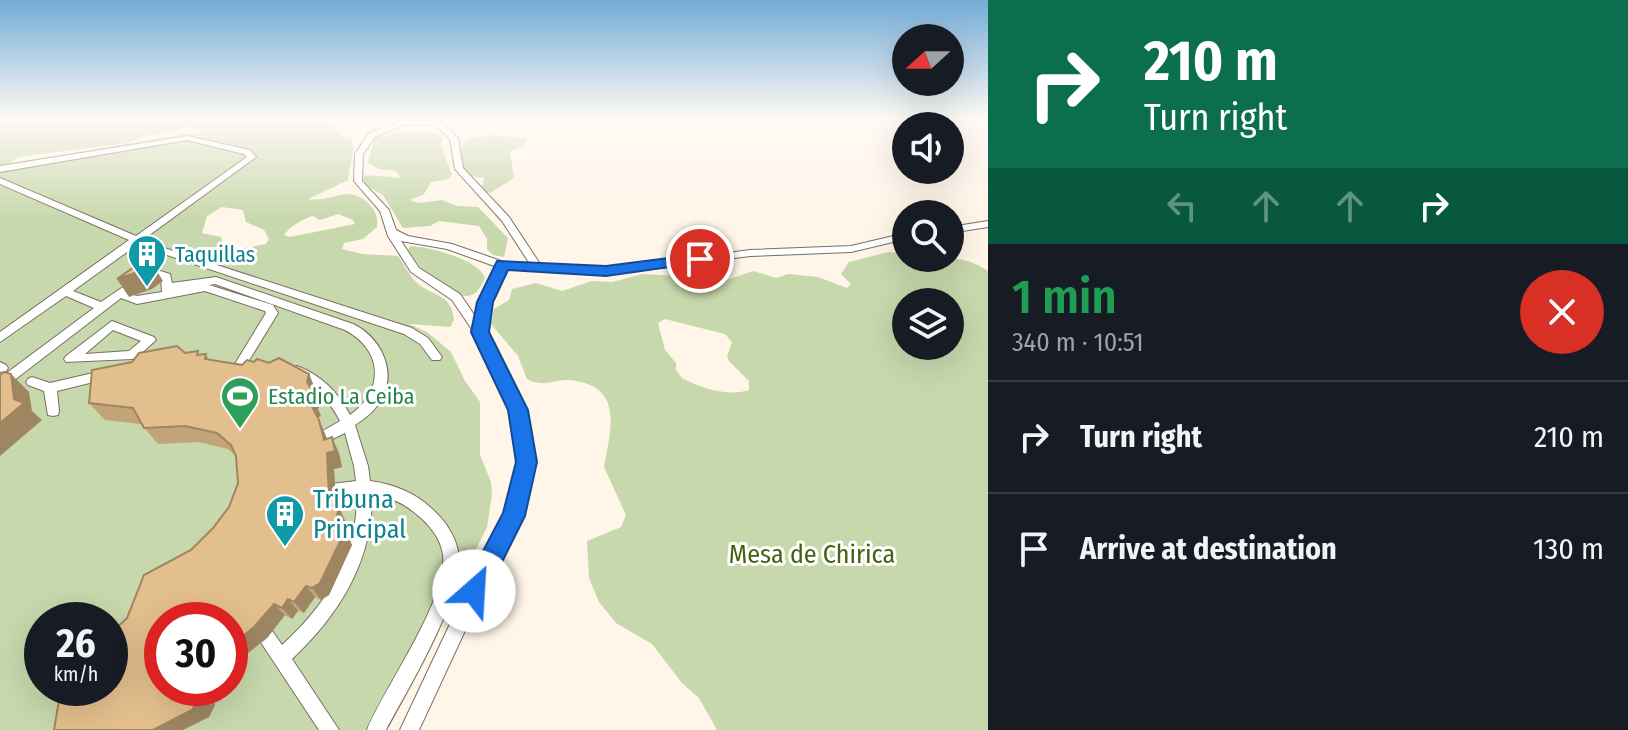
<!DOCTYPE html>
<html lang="en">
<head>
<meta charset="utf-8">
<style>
	:root { --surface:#171b24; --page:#242831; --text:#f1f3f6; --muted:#9ea1a6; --line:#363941 }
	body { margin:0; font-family:"Fira Sans Condensed",sans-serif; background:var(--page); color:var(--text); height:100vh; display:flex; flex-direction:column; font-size:30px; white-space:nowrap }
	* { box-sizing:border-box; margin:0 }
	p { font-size:26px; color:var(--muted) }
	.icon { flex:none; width:44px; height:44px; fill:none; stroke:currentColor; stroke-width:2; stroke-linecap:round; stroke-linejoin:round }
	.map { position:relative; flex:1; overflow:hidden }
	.drawer { display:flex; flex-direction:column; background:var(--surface); width:640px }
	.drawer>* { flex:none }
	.banner { background:#0b6e4f; color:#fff; overflow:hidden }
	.needle { width:52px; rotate:249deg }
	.fabs { position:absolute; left:892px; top:24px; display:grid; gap:16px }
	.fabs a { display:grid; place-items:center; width:72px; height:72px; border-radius:50%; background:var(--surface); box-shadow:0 8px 32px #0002; font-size:40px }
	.speed { position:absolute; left:24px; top:602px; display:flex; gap:16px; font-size:40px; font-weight:700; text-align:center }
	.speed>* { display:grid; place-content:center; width:104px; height:104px; border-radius:50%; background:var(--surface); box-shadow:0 8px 32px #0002; line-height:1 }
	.speed small { font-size:20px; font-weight:400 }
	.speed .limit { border:12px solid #d22; background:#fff; color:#111 }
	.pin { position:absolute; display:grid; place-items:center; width:68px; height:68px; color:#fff; margin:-34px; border:4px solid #fff; border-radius:50%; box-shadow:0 2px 8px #0007 }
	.me { position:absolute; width:88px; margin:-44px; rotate:26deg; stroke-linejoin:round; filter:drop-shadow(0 0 6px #0008) }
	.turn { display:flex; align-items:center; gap:28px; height:168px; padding:0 24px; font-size:36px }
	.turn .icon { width:104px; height:104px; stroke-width:2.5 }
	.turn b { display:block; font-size:56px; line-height:68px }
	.lanes { display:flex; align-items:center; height:76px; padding:0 24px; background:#0003; justify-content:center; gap:40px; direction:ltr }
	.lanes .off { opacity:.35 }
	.round { display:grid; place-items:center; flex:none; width:84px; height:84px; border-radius:42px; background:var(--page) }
	.head { display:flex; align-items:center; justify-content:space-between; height:136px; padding:0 24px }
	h1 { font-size:48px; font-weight:600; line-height:60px; color:#1e9e55 }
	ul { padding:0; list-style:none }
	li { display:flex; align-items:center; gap:24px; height:112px; padding:0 24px; border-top:2px solid var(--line) }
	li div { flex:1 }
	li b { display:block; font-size:30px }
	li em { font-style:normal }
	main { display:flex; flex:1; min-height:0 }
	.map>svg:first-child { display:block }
	.green { fill:#c7d8ac; fill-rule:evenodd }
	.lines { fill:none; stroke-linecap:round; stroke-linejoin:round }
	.minor-casing { stroke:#7a6f61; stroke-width:2 }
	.minor { fill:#fff; fill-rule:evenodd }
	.wall { fill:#c3a479 }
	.shaded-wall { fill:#9f8663 }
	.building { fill:#e3bf8d; stroke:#9f8663; stroke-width:2 }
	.route { fill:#1a73e8; stroke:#114b97; stroke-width:2 }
	.labels { text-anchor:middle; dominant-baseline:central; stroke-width:6; stroke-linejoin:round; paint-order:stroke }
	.culture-label { font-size:22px; fill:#0d838f; stroke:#fff; text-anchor:start }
	.leisure-label { font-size:22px; fill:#27864d; stroke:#fff; text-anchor:start }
	.near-culture-label { font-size:26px; fill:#0d838f; stroke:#fff; text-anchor:start }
	.near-park-label { font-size:26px; fill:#49600e; stroke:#fff }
</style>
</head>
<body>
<main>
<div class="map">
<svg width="988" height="730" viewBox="0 0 988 730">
	<rect width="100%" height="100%" fill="#fff5e8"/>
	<path class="green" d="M4 118H325L341 135 352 139C356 153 349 166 348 180L308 199C332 203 349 183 369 204 376 212 378 217 377 227L363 239 344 243 342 249 362 254 398 256C404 264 409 275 416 282 432 297 452 293 454 320L450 327 409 324 427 332 451 352 465 381 480 402V455L491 482 492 495 487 527 387 730H0V121ZM185 127 204 131 8 164 18 157 129 143C147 133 167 134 185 127ZM222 207 243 210 246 222 264 230 269 239 266 244 245 248 237 260 236 266 214 257 224 246 221 237 202 233 207 216ZM338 214 353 220 355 224 290 237 284 235C289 227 304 218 313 216L320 220ZM42 620H110V688H42ZM162 620H230V688H162Z
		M429 131 443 136 441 146 452 175 448 179 431 182 424 194 410 200 418 203 442 200 457 206 478 207 508 238 504 257 493 255 487 249V239L479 226 439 221 430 226 403 228 383 195 365 185 363 178 366 175 401 178 396 171 379 169 368 163 375 138 392 133Z
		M489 135 527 138 525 144 510 152 514 178 490 193 481 191 484 178 470 176 458 159 466 139Z
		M410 246C430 247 478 259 485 278 480 289 474 299 461 295L423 271 408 250Z
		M888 252 906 253V258C937 258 961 253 988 271V730H717L699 698 682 683 652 644 616 623 599 602 589 578 587 541 621 527 626 515 604 467C610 431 626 385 569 380 553 379 544 388 527 379L518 356 491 324 494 309 509 300 512 289 536 283 562 291 592 281 612 282 643 274 677 276 709 290 718 283 753 271 777 278 788 274 818 277 847 288 851 284 841 274 849 262ZM950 302V346H906V302ZM665 319 725 334 732 342 727 357 729 361 749 381V390C728 397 701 388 682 378L676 370V363L665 350 658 323Z"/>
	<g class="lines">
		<defs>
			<path id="minor" d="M404 120 441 121 458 138 463 168 509 217 540 264 584 268 622 267 750 250 851 246 906 233V239L851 252 750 256 622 273 584 274 506 269 490 302 486 332 524 410 532 441 531 478 519 521 494 568 419 730H400L482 556 507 514 517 478 518 441 512 410 475 334 452 300 411 272 388 236 380 211 354 181 355 154 369 133ZM405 124 436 125 450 139 455 169 502 221 530 264 504 262 452 244 408 236 396 230 389 210 362 181 363 154 375 137ZM401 241 447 249 497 267 480 302 477 319 460 294 419 268Z
				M187 136 250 150 256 157 144 239 161 247 412 328 428 338 442 357 440 360H432L420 344 404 334 155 251 138 244 73 291 101 302 123 287 127 288V293L137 296 162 292 161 278 152 275 145 278 140 275 151 268 170 274 172 283 216 277 353 324C380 337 397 370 382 398 376 410 366 418 355 425L368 466 370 481C393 484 414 492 431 508 446 521 459 540 459 561 458 606 408 689 386 730H367C385 686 448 600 443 555 441 540 432 528 421 518 406 504 391 497 372 494 373 561 339 615 292 659L339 730H319L258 638 261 632 267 629 273 632 282 645C326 605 358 556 357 494L337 496 332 494 330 489 332 484 356 481 354 466 345 433 326 442 321 440 319 436 321 432 340 421C329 399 314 385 293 374L291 371 293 368 297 366C321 375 338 392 350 415 385 390 383 350 345 330L215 284 209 285 273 305 278 313 237 380H229L227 377 266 313 265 311 205 291 137 304 121 298 4 388 0 390V378L94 308 66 296 0 342V332L129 240 0 184V178L136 236 247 157 244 154 187 140 0 172V166Z
				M988 221V227L950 233V227Z
				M112 321 154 337 156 340 136 358 132 359 66 362 64 359 66 356ZM113 330 141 341 129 351 85 354Z
				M0 362 6 365 8 368 6 371 0 372Z
				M106 370 110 372 112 375 110 378 57 391 59 411 58 415 53 416 48 415 44 391 28 385 26 382 28 379 32 377 50 383Z"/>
		</defs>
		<use href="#minor" class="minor-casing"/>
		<use href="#minor" class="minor"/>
	</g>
	<path class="wall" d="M185 353 200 355 206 354 209 359 309 374 316 391 315 396 319 407 318 409 321 416 318 417 327 439 339 453 342 467 334 469 336 500 346 523 344 529 352 545 329 595 321 600 315 597 304 613 298 611 292 619 285 615 267 638 234 664 239 672 230 679V620L213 699 215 705 209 717 183 730H54L127 618 191 550 213 528 229 507 238 483 236 456 228 449 198 442 158 444 141 424 105 420 89 403 132 362Z"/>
	<path class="shaded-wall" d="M152 263 163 281 152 289 129 297 117 279Z
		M11 374 29 392 32 411 42 420 0 456V423L14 399Z
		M309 374 316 391 315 396 319 407 318 409 321 416 316 418 309 401 307 382Z
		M319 420 326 436 331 452 332 437 339 453 342 467 334 469 336 500 346 523 344 528 352 545 329 595 321 600 312 588 335 521 329 497 324 440Z
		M306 586 315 597 304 613 294 602Z
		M288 599 298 611 292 619 282 608Z
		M274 604 285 615 267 638 234 664 239 672 230 679V647Z
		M201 688H227L213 699 215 705 209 717 183 730H153Z"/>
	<path class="building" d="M152 263 141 271 117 279 134 267Z
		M177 346 185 353 198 351 197 355 206 354 205 359 242 365 247 360 254 362 257 359 269 363 279 358 309 374 307 382 312 390 309 394 314 399 309 401 319 420 324 440 332 437 335 451 327 453 329 497 335 498 332 506 339 508 335 521 342 524 345 531 320 583 312 588 306 586 294 602 288 599 282 608 274 604 254 627 230 647V620H162V688H201L196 691 199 698 192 710 153 730H54L61 688H110V634L127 618 144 575 191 550 213 528 229 507 238 483 236 456 231 445 217 433 185 426 144 428 133 408 89 403 92 370 132 362 139 353Z
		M4 372 11 374 14 399 24 403 0 423V375Z"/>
	<linearGradient id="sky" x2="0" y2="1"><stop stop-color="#73acd7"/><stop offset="0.54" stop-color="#fffaf5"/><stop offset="1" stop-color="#fffaf5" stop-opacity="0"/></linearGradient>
	<rect width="988" height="220" fill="url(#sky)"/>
	<path class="route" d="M700 254 705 255V262L606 276 508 270 493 302 489 332 528 410 537 462 525 516 483 600 474 603 466 600 462 591 503 513 516 462 508 410 471 332 477 302 497 261 606 266Z"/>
	<defs>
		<symbol id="building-pin" viewBox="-11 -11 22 30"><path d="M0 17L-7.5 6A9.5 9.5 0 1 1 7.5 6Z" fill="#0f9aa8" stroke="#fff"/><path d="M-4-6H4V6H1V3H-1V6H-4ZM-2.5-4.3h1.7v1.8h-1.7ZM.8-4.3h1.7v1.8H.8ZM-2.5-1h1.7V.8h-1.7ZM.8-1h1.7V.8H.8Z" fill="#fff"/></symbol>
		<symbol id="stadium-pin" viewBox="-11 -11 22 30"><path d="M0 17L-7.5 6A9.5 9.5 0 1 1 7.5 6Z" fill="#2e9e5b" stroke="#fff"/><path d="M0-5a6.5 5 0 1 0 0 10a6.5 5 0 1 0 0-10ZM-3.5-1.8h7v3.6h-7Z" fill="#fff"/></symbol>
	</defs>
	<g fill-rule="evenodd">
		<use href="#building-pin" x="125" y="232" width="44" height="60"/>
		<use href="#stadium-pin" x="218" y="374" width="44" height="60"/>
		<use href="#building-pin" x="263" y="492" width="44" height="60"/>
	</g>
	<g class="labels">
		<g class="culture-label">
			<text x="175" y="254">Taquillas</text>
		</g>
		<g class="leisure-label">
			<text x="268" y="396">Estadio La Ceiba</text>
		</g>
		<g class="near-culture-label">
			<text x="313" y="499">Tribuna<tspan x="313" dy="30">Principal</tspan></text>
		</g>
		<g class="near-park-label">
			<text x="812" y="554">Mesa de Chirica</text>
		</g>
	</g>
</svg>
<div class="fabs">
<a><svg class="needle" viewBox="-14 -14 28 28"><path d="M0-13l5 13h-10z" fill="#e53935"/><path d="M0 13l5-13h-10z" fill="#9ea1a6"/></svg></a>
<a><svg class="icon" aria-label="sound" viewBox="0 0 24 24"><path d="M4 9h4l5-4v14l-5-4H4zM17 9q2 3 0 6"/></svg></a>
<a><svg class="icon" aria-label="search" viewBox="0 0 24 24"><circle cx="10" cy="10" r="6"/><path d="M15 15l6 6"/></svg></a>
<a><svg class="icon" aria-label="layers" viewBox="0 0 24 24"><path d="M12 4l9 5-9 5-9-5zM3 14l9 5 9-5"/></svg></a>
</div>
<div class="speed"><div>26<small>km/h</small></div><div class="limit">30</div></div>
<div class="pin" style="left:700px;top:259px;background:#d93025"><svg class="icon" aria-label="arrive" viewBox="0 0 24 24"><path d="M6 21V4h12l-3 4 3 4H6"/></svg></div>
<svg class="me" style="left:474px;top:591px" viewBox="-20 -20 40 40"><circle r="19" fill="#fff"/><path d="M0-13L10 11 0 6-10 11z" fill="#1a73e8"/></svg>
</div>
<section class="drawer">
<div class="banner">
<div class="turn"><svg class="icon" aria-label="right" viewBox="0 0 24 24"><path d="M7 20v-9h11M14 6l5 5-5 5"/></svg><div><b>210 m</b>Turn right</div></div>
<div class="lanes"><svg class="icon off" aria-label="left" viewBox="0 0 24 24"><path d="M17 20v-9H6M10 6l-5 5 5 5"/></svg><svg class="icon off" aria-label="ahead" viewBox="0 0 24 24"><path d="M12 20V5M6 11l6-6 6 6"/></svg><svg class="icon off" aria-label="ahead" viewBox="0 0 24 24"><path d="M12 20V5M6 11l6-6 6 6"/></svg><svg class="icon" aria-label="right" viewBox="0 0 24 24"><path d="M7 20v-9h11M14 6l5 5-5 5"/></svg></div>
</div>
<div class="head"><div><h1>1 min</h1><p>340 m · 10:51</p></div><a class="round" style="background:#d93025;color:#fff"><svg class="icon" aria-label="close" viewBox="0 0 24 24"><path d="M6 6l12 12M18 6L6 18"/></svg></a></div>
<ul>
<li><svg class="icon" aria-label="right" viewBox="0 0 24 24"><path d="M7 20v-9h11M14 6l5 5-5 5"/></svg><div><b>Turn right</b></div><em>210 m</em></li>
<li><svg class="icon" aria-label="arrive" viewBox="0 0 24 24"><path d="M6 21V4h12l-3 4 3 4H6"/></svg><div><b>Arrive at destination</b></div><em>130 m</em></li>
</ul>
</section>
</main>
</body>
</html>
